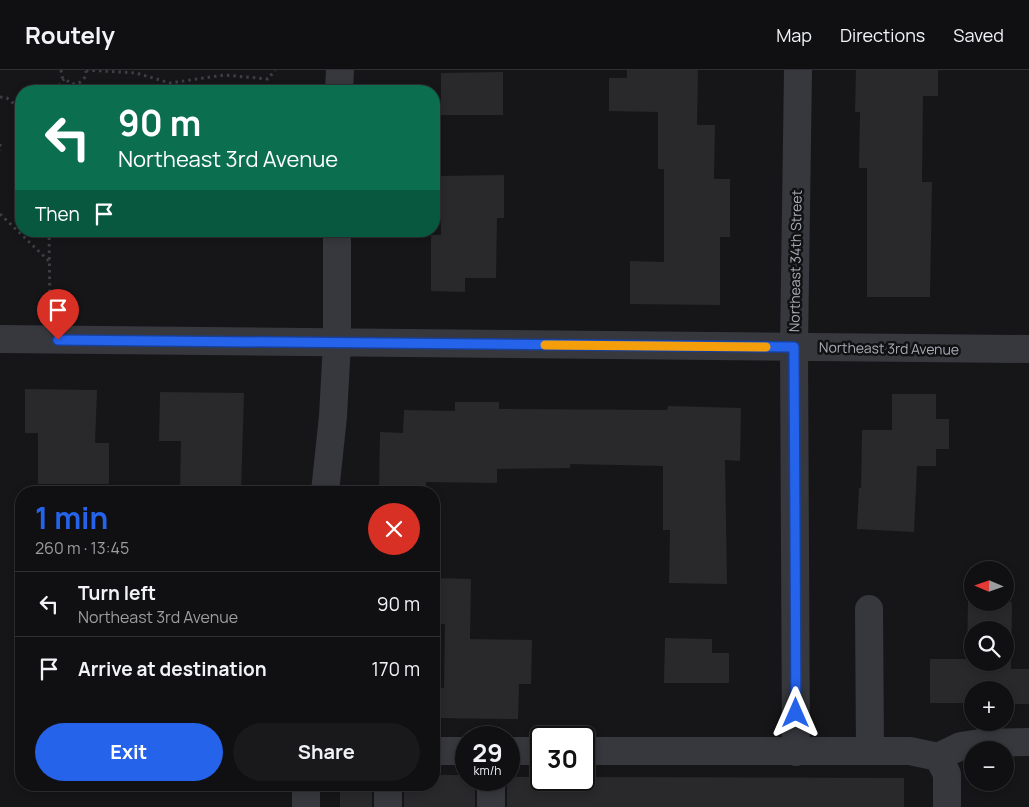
<!DOCTYPE html>
<html lang="en">
<head>
<meta charset="utf-8">
<style>
	:root { --surface:#101012; --page:#19191b; --text:#f1f3f6; --muted:#9c9d9f; --line:#303032; --accent:#2563eb }
	body { margin:0; font-family:Manrope,sans-serif; background:var(--page); color:var(--text); height:100vh; display:flex; flex-direction:column; font-size:19px; white-space:nowrap }
	* { box-sizing:border-box; margin:0 }
	p { font-size:16px; color:var(--muted) }
	.icon { flex:none; width:28px; height:28px; fill:none; stroke:currentColor; stroke-width:2; stroke-linecap:round; stroke-linejoin:round }
	.map { position:relative; flex:1; overflow:hidden }
	.side { position:absolute; left:15px; top:416px; width:425px; height:305px; display:flex; flex-direction:column; background:var(--surface); border-radius:20px; box-shadow:0 2px 8px #0003,0 0 0 1px var(--line) }
	.side>* { flex:none }
	.guide { position:absolute; left:15px; top:15px; width:425px; height:152px; border-radius:20px; box-shadow:0 2px 8px #0003,0 0 0 1px var(--line); background:#0b6e4f; color:#fff; overflow:hidden }
	.needle { width:32px; rotate:272deg }
	.fabs { position:absolute; left:964px; top:491px; display:grid; gap:10px }
	.fabs a { display:grid; place-items:center; width:50px; height:50px; border-radius:50%; background:var(--surface); box-shadow:0 2px 8px #0003,0 0 0 1px var(--line); font-size:25px }
	.speed { position:absolute; left:455px; top:656px; display:flex; gap:10px; font-size:25px; font-weight:700; text-align:center }
	.speed>* { display:grid; place-content:center; width:65px; height:65px; border-radius:50%; background:var(--surface); box-shadow:0 2px 8px #0003,0 0 0 1px var(--line); line-height:1 }
	.speed small { font-size:12px; font-weight:400 }
	.speed .limit { border:2px solid #111; border-radius:8px; background:#fff; color:#111 }
	.pin { position:absolute; display:grid; place-items:center; width:42px; height:42px; color:#fff; margin:-51px -21px; border-radius:50% 50% 50% 0; rotate:-45deg; box-shadow:0 0 5px #0007 }
	.pin .icon { rotate:45deg }
	.me { position:absolute; width:55px; margin:-28px; rotate:0deg; stroke-linejoin:round; filter:drop-shadow(0 0 4px #0008) }
	.turn { display:flex; align-items:center; gap:18px; height:105px; padding:0 20px; font-size:22px }
	.turn .icon { width:65px; height:65px; stroke-width:2.5 }
	.turn b { display:block; font-size:35px; line-height:42px }
	.then { display:flex; align-items:center; height:48px; padding:0 20px; background:#0003; gap:10px; font-size:19px }
	.round { display:grid; place-items:center; flex:none; width:52px; height:52px; border-radius:26px; background:var(--page) }
	.head { display:flex; align-items:center; justify-content:space-between; height:85px; padding:0 20px }
	h1 { font-size:30px; font-weight:700; line-height:38px; color:var(--accent) }
	.action { display:flex; gap:10px; margin-top:auto; padding:10px 20px }
	.action a { flex:1; height:58px; border-radius:30px; background:var(--accent); color:#fff; font-size:20px; font-weight:700; line-height:58px; text-align:center }
	.action a+a { background:var(--page); color:var(--text) }
	ul { padding:0; list-style:none }
	li { display:flex; align-items:center; gap:15px; height:65px; padding:0 20px; border-top:1px solid var(--line) }
	li div { flex:1 }
	li b { display:block; font-size:19px }
	li em { font-style:normal }
	header { display:flex; align-items:center; gap:30px; box-sizing:border-box; height:70px; padding:0 25px; background:var(--surface); border-bottom:1px solid var(--line) }
	header strong { font-size:24px }
	nav { display:flex; gap:28px; margin-inline-start:auto; font-size:18px }
	.map>svg:first-child { display:block }
	.building { fill:#29292c; fill-rule:evenodd }
	.lines { fill:none; stroke-linecap:round; stroke-linejoin:round }
	.path { stroke:#3d3f44; stroke-width:3; stroke-dasharray:2.5 4; stroke-linecap:butt }
	.minor { stroke:#37383d; stroke-width:28 }
	.route-casing { stroke:#184099; stroke-width:12 }
	.route { stroke:#2563eb; stroke-width:9 }
	.slow { stroke:#f59e0b; stroke-width:9 }
	.labels { text-anchor:middle; dominant-baseline:central; stroke-width:5; stroke-linejoin:round; paint-order:stroke }
	.street-label { font-size:14px; fill:#a8adb8; stroke:#111113 }
</style>
</head>
<body>
<header>
<strong>Routely</strong>
<nav><a>Map</a><a>Directions</a><a>Saved</a></nav>
</header>
<div class="map">
<svg width="1029" height="737" viewBox="0 0 1029 737">
	<rect width="100%" height="100%" fill="#161618"/>
	<path class="building" d="M627 0H698L697 55H715L714 109H730V167H720V235L630 234V191L664 192V99H658V42L609 41V8H627Z
		M856 0H938V26H923L922 112H932L930 227H867V98H859L860 42H855Z
		M503 2V45H441V3Z
		M504 105V148H497L496 208H465V222L431 221V165H441L440 106Z
		M25 319 97 320 95 373H109V414H38V363H25Z
		M160 322 244 323 241 422H180L181 371H159Z
		M892 324H936V349H949V379H936V396H917L914 462 857 459 859 418H861L862 360H892Z
		M455 332H499V339L667 340 668 336 741 338 740 391 725 390 727 514 669 513 670 460H663V396L570 394V398L497 399V413L426 412V421H379L380 362 403 363 404 340 455 341Z
		M434 508 471 509 470 569 532 570 531 614H519L518 649 434 648V618H444L445 554H434Z
		M968 531 1012 532 1011 599H1029V634H1005V620H972V633H930V589H967ZM972 560H1005V592H972Z
		M665 568 712 569V583H729V613H664Z
		M434 705H466V710H475V737H404V715H434Z
		M513 707H541V710H584V707L904 708V737H507V710H513Z
		M340 715H372V737H340Z"/>
	<g class="lines">
		<path class="path" d="M61 0 62 7 72 14C81 14 86 9 86 1
			M86 0 136 3 170 13 224 5 268 9 275 0
			M55 21 64 9
			M0 27 7 28 21 40
			M0 74V81
			M0 144 49 191
			M49 161 50 243"/>
		<path class="minor" d="M339 21 340 0
			M0 269 1029 279
			M325 422 333 346 337 273V161
			M869 539 870 681
			M434 681H466
			M509 681H541
			M584 681H910L938 687 947 704V737
			M796 682 794 277 798 0
			M938 687 961 676 980 673 1029 672
			M306 715V737
			M388 737V715
			M491 737V710"/>
	</g>
	<g class="lines">
		<defs>
			<path id="route" d="M58 270 794 277 796 643"/>
		</defs>
		<use href="#route" class="route-casing"/>
		<use href="#route" class="route"/>
		<path class="slow" d="M545 275 766 277"/>
	</g>
	<g class="labels">
		<g class="street-label">
			<text transform="translate(795 191) rotate(-89)">Northeast 34th Street</text>
			<text transform="translate(889 278) rotate(1)">Northeast 3rd Avenue</text>
		</g>
	</g>
</svg>
<div class="fabs">
<a><svg class="needle" viewBox="-14 -14 28 28"><path d="M0-13l5 13h-10z" fill="#e53935"/><path d="M0 13l5-13h-10z" fill="#9c9d9f"/></svg></a>
<a><svg class="icon" aria-label="search" viewBox="0 0 24 24"><circle cx="10" cy="10" r="6"/><path d="M15 15l6 6"/></svg></a>
<a>+</a>
<a>−</a>
</div>
<div class="speed"><div>29<small>km/h</small></div><div class="limit">30</div></div>
<div class="pin" style="left:58px;top:270px;background:#d93025"><svg class="icon" aria-label="arrive" viewBox="0 0 24 24"><path d="M6 21V4h12l-3 4 3 4H6"/></svg></div>
<svg class="me" style="left:796px;top:643px" viewBox="-20 -20 40 40"><path d="M0-17L14 15 0 8-14 15z" fill="#2563eb" stroke="#fff" stroke-width="4"/></svg>
<div class="guide">
<div class="turn"><svg class="icon" aria-label="left" viewBox="0 0 24 24"><path d="M17 20v-9H6M10 6l-5 5 5 5"/></svg><div><b>90 m</b>Northeast 3rd Avenue</div></div>
<div class="then">Then<svg class="icon" aria-label="arrive" viewBox="0 0 24 24"><path d="M6 21V4h12l-3 4 3 4H6"/></svg></div>
</div>
<section class="side">
<div class="head"><div><h1>1 min</h1><p>260 m · 13:45</p></div><a class="round" style="background:#d93025;color:#fff"><svg class="icon" aria-label="close" viewBox="0 0 24 24"><path d="M6 6l12 12M18 6L6 18"/></svg></a></div>
<ul>
<li><svg class="icon" aria-label="left" viewBox="0 0 24 24"><path d="M17 20v-9H6M10 6l-5 5 5 5"/></svg><div><b>Turn left</b><p>Northeast 3rd Avenue</p></div><em>90 m</em></li>
<li><svg class="icon" aria-label="arrive" viewBox="0 0 24 24"><path d="M6 21V4h12l-3 4 3 4H6"/></svg><div><b>Arrive at destination</b></div><em>170 m</em></li>
</ul>
<div class="action"><a>Exit</a><a>Share</a></div>
</section>
</div>
</body>
</html>
